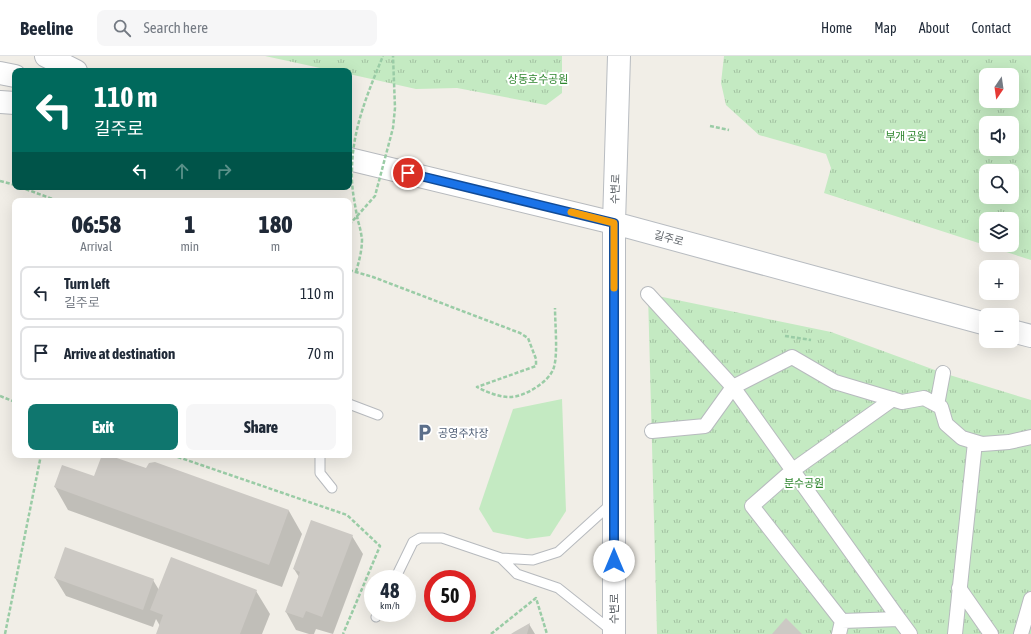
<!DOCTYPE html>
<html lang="en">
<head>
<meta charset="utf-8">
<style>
	:root { --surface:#fff; --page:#f6f6f7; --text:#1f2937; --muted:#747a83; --line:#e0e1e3; --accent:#0f766e }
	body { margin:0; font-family:"Asap Condensed","Noto Sans KR",sans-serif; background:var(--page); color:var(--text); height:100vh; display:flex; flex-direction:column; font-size:15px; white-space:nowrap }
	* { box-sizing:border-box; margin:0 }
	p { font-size:13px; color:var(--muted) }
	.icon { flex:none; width:22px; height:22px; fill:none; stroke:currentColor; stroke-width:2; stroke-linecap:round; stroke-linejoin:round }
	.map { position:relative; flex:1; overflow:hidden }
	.side { position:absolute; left:12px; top:142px; width:340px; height:260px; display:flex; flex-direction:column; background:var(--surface); border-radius:8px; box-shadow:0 4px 16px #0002 }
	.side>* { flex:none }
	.guide { position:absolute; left:12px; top:12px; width:340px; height:122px; border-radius:8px; box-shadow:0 4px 16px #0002; background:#00695c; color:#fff; overflow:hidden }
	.needle { width:26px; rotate:193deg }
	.buttons { position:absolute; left:979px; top:12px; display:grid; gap:8px }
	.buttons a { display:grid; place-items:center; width:40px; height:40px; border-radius:8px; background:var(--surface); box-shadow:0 4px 16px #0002; font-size:20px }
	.speed { position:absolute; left:364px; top:514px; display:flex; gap:8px; font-size:20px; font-weight:700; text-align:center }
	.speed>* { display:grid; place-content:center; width:52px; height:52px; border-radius:50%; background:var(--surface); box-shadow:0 4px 16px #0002; line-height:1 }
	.speed small { font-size:10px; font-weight:400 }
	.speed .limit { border:6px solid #d22; background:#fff; color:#111 }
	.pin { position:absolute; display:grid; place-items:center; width:34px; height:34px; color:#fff; margin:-17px; border:2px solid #fff; border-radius:50%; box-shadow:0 1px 4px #0007 }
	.me { position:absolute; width:44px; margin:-22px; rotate:0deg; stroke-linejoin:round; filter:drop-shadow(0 0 3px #0008) }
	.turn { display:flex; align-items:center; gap:14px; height:84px; padding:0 16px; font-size:18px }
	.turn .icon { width:52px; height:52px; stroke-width:2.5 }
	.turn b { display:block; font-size:28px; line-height:34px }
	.lanes { display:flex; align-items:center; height:38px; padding:0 16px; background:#0003; justify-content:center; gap:20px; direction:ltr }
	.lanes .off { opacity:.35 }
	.eta { display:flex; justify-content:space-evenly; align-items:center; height:68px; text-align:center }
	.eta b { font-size:24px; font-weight:800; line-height:28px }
	.cta { display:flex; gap:8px; margin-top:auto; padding:8px 16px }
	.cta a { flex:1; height:46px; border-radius:8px; background:var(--accent); color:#fff; font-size:16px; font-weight:800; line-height:46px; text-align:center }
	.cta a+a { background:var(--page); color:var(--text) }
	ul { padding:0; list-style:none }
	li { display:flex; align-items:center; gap:12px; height:54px; margin:0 8px 6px; padding:0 8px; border:2px solid var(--line); border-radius:8px }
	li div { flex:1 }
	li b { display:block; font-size:15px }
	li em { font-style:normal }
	header { display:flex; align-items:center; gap:24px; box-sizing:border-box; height:56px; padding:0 20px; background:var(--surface); border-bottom:1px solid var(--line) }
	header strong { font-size:19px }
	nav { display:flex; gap:22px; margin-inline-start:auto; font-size:14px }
	.search { width:280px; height:36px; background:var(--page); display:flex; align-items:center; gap:10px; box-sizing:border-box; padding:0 14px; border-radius:8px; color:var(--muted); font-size:15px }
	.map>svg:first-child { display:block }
	.green { fill:#c4eac2 }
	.park { fill:url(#park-tufts); fill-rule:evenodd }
	.shadow { fill:#0003 }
	.building { fill:#ccc9c4 }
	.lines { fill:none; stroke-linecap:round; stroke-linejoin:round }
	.service-casing { stroke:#b7babe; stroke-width:11 }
	.pedestrian-casing { stroke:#b7babe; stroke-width:16 }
	.tertiary-casing { stroke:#b7babe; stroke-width:24 }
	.secondary-casing { stroke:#b8bcc1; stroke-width:24 }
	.path { stroke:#9acca6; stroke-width:2.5; stroke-dasharray:4 2; stroke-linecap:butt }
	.service { stroke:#fff; stroke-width:9 }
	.pedestrian { stroke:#fff; stroke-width:14 }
	.tertiary { stroke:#fff; stroke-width:22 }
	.secondary { stroke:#fff; stroke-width:22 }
	.path-bridge { stroke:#9acca6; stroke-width:2.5; stroke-dasharray:4 2; stroke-linecap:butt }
	.route-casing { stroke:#114b97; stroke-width:10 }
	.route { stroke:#1a73e8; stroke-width:7 }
	.slow { stroke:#f59e0b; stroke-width:7 }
	.labels { text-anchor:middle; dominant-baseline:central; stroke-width:4; stroke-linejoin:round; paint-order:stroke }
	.park-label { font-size:11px; fill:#2f862f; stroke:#fff }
	.street-label { font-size:11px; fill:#5e6368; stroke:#fff }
	.service-label { font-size:11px; fill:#4e5e75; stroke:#fff; text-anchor:start }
</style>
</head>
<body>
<header>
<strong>Beeline</strong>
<div class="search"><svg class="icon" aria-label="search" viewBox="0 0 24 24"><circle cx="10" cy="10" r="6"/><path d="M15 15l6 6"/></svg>Search here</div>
<nav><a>Home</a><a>Map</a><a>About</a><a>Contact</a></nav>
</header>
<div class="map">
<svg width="1031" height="578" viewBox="0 0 1031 578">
	<defs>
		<pattern id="park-tufts" width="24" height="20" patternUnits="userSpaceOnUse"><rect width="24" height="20" fill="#c4eac2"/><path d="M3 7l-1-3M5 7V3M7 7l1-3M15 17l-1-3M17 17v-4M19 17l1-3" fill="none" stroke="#a2c1a1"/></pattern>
	</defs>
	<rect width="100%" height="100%" fill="#f1eee7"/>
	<path class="green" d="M562 343 566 455 550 480 527 483 493 476 479 453 513 353Z"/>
	<path class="park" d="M265 0H562V37L546 49 457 32 416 33 349 18V15H334Z
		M724 0H1031V204L824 137 831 112 826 98 759 79 726 49 721 27ZM986 19H1012V45H986ZM986 67H1012V93H986ZM986 115H1012V141H986ZM986 163H1012V189H986Z
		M648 238 831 276 943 317 1031 344V578H657Z"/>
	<path class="shadow" d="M103 399 147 413 289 455 302 478 282 531 68 454 55 431 95 422Z
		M352 480 363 498 333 578 316 573 314 578H309L296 574 286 556 299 521 294 513Z
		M55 522 153 524 159 534 256 535 270 558 262 578H157L160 570 156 563 153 571 66 540Z
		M529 568 535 578H513Z"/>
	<path class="building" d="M102 399H108L146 412 149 407 155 406 289 454 269 509 54 431 62 409 94 420Z
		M311 464 353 479 322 561 306 555 303 562 285 556 300 516 293 513Z
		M65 491 154 523 143 554 54 522Z
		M171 501 257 534 240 578H156L163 559 150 554Z
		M786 562 802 578H772Z
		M530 567 527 578H511L514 576Z"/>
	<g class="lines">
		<defs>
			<path id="service" d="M349 348 378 359
				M320 399V417L332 432
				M501 502 517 518 558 532 612 575
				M395 523 413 486 420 482H442L501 502 533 504 558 496 612 447
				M376 561 378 557"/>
			<path id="pedestrian" d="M648 238 733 331 899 563
				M937 349 943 317
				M652 375 705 370 733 331 792 301 835 326 902 346 924 342 941 351 946 368 962 382 982 388 1009 386 1031 381
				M959 532 991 578
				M842 565 752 450 793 414 893 343
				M839 578 842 565 899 563 910 578
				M955 578 975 386
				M1021 578 1031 543"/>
			<path id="tertiary" d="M46 0 76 15
				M0 17 15 20
				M0 46 15 47
				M349 103 614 167"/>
			<path id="secondary" d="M614 167 986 268
				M1012 275 1031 280
				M614 578V167L619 0"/>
		</defs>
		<use href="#service" class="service-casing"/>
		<use href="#pedestrian" class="pedestrian-casing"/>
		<use href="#tertiary" class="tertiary-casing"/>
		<use href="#secondary" class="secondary-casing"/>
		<path class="path" d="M710 70 729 74
			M0 125 15 129
			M20 131 58 145
			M349 214 373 221 520 277 528 282 536 303V310L477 331C487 336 498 341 510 341 524 341 550 326 554 311 558 297 555 268 555 252
			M785 280 811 284
			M0 340 15 346
			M172 399 347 459 380 490 343 578
			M5 578 41 399
			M491 578 536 542 547 578"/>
		<use href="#service" class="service"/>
		<use href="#pedestrian" class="pedestrian"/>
		<use href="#tertiary" class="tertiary"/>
		<use href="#secondary" class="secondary"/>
		<path class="path-bridge" d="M349 169 375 140 393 72 395 52 393 0
			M356 216C359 205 362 195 362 183 361 177 360 171 358 165 355 149 351 131 352 114 352 74 368 36 383 0"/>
	</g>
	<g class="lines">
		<defs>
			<path id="route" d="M408 117 614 167V505"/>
		</defs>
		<use href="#route" class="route-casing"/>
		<use href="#route" class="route"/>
		<path class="slow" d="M571 156 614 167V232"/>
	</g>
	<defs>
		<symbol id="parking-bare" viewBox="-9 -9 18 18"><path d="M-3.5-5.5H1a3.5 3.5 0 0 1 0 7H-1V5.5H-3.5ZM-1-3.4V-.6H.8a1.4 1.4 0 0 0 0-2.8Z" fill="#5c6f8a" stroke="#fff" stroke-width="2.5" paint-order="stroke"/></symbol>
	</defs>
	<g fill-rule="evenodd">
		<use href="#parking-bare" x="412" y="364" width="25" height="25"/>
	</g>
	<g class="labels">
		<g class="park-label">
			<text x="538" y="23">상동호수공원</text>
			<text x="906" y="80">부개 공원</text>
			<text x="804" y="427">분수공원</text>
		</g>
		<g class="street-label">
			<text transform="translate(615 133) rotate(-88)">수변로</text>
			<text transform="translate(669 182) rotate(15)">길주로</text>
			<text transform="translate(614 553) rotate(-90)">수변로</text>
		</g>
		<g class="service-label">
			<text x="438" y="377">공영주차장</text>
		</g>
	</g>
</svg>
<div class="buttons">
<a><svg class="needle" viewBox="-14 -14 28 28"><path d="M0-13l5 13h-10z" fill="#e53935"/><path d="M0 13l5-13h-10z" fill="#747a83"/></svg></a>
<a><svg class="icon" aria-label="sound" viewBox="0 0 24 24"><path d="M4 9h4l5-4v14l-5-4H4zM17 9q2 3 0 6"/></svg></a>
<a><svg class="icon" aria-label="search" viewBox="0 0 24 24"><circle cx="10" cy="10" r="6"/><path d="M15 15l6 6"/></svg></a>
<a><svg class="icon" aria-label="layers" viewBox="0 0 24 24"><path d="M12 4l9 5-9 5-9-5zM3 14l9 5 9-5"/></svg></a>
<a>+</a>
<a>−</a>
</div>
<div class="speed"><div>48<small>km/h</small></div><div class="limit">50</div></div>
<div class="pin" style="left:408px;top:117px;background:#d93025"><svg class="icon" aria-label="arrive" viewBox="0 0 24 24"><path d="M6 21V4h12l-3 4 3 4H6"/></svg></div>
<svg class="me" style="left:614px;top:505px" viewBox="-20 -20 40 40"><circle r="19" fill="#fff"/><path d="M0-13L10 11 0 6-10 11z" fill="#1a73e8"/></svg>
<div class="guide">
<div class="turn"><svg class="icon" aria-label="left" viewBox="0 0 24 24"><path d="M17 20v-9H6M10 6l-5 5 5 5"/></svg><div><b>110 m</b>길주로</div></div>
<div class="lanes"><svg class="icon" aria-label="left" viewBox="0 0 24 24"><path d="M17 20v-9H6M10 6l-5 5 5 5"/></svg><svg class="icon off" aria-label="ahead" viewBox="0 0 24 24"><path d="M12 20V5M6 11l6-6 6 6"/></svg><svg class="icon off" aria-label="right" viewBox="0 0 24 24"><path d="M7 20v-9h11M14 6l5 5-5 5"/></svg></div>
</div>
<section class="side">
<div class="eta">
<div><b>06:58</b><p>Arrival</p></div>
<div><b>1</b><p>min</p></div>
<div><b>180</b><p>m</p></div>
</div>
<ul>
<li><svg class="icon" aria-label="left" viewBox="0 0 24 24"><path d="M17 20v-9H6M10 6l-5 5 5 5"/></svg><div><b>Turn left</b><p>길주로</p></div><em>110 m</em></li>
<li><svg class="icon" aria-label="arrive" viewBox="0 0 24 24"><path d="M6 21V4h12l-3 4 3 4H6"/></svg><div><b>Arrive at destination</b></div><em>70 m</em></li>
</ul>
<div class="cta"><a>Exit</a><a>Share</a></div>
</section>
</div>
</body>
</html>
